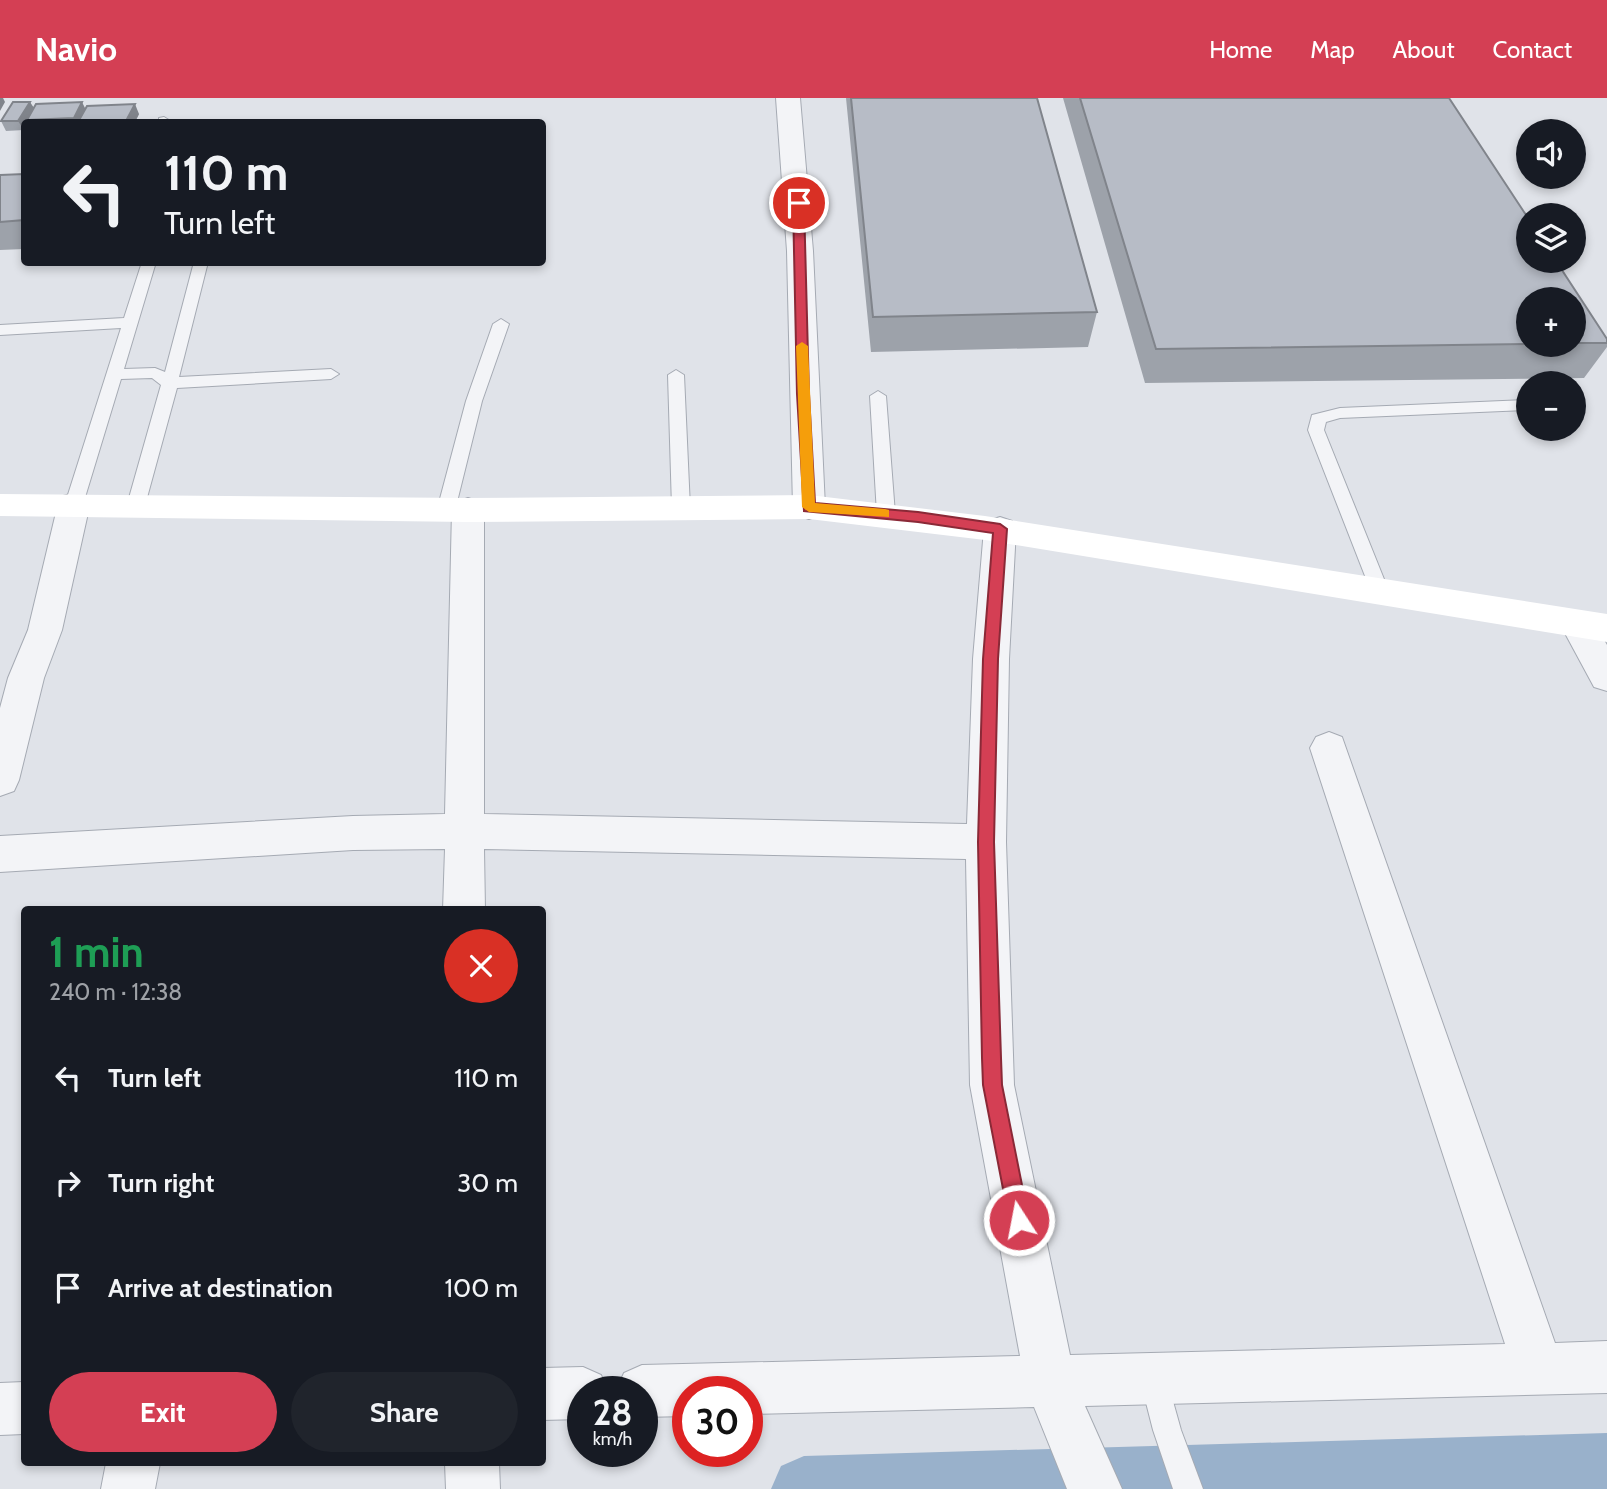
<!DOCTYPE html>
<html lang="en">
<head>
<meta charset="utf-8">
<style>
	:root { --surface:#171b24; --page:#20242c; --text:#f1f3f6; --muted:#9ea1a6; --accent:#d43f54 }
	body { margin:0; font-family:Cabin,sans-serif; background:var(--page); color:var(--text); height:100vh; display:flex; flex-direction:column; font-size:26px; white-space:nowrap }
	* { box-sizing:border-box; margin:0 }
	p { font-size:23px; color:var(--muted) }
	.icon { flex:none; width:38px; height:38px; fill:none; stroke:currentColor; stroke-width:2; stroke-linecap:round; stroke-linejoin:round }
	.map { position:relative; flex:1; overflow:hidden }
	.details { position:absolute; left:21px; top:808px; width:525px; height:560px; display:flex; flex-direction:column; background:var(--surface); border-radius:7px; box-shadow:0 4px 10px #0003 }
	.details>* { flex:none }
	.hud { position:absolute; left:21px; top:21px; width:525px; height:147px; border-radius:7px; box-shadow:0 4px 10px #0003; background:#171b24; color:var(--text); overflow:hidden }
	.fabs { position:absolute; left:1516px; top:21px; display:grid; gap:14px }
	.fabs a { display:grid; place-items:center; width:70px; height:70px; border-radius:50%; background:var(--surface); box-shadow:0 4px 10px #0003; font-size:35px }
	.speed { position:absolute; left:567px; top:1278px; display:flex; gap:14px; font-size:35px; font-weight:700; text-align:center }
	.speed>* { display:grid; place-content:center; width:91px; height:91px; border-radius:50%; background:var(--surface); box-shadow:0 4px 10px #0003; line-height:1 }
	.speed small { font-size:18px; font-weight:400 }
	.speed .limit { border:10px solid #d22; background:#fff; color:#111 }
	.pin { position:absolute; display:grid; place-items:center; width:60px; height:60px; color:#fff; margin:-30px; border:4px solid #fff; border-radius:50%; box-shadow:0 2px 7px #0007 }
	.me { position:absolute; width:77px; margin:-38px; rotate:349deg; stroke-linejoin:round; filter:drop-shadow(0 0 5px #0008) }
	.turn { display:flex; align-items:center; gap:24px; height:147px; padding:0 28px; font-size:32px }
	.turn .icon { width:91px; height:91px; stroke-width:2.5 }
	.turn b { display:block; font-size:49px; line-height:60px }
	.round { display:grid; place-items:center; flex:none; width:74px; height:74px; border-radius:37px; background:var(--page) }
	.overview { display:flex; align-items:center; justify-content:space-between; height:119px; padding:0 28px }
	h1 { font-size:42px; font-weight:700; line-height:52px; color:#1e9e55 }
	.action { display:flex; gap:14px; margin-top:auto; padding:14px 28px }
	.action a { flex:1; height:80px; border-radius:42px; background:var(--accent); color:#fff; font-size:28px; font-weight:700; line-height:80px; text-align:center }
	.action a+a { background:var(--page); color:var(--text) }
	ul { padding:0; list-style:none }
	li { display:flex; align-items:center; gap:21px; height:105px; padding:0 28px }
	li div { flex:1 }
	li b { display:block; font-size:26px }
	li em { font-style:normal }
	header { display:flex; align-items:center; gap:42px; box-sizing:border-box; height:98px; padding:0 35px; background:var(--accent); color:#fff }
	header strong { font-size:33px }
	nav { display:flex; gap:38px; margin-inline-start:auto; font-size:24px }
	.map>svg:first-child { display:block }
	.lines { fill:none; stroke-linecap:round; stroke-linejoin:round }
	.canal { fill:#99b1cb; fill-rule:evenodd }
	.lane-casing { stroke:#a5aab3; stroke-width:2 }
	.street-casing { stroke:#a5aab3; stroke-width:2 }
	.lane { fill:#f3f4f7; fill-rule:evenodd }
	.street { fill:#f3f4f7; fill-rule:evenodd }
	.secondary { fill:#fff; fill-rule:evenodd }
	.wall { fill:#9da2aa; fill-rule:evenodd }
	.shaded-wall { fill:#80848b }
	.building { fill:#b7bcc6; stroke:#80848b; stroke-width:2 }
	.route { fill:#d43f54; stroke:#8a2937; stroke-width:2 }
	.slow { fill:#f59e0b }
</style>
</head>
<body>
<header>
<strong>Navio</strong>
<nav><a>Home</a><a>Map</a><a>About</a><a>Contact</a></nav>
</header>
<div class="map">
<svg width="1607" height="1391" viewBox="0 0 1607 1391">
	<rect width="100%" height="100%" fill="#e0e3e9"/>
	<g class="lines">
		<path class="canal" d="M1607 1335V1391H771L781 1368 804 1358Z"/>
		<defs>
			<path id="lane" d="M164 19 172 24H159V20Z
				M142 164H156L124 271 155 270 165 274 194 164H208L179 279 331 271 339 276 331 281 177 290 145 407 142 411H130L127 407 161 287 152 280 121 281 83 406 80 410H68L65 406 121 230 0 237V227L124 220Z
				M501 221 509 226 482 303 455 412 452 416H440L437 412 466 303 493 226Z
				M676 272 684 277 690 410 687 414H675L672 410 668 277Z
				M878 293 886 298 895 416 892 420H880L877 416 870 298Z
				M1528 302V312L1340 320 1326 324 1324 332 1390 496 1388 501H1374L1308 332 1312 317 1340 310Z
				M1154 1267 1164 1271 1181 1332 1203 1391H1173L1153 1332 1140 1281 1144 1271Z"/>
			<path id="street" d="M776 0H800L813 153 825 409 820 417 809 421 798 417 793 409 787 153Z
				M74 395 85 398 90 406 62 532 44 580 19 682 14 693 0 698V610L8 580 28 532 58 406 63 398Z
				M468 400 479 404 484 412V716L967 726 973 561 984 431 988 423 1000 419 1012 423 1016 431 1009 561 1006 744 1014 987 1070 1257 1505 1246 1310 650 1316 639 1329 634 1342 639 1555 1245 1607 1243V1295L1085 1308 1122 1391H1067L1034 1309 747 1316V1293H688V1318L642 1319V1293H616L624 1275 642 1267 1020 1258 970 987 966 761 484 751 485 812H443L445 751 353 752 0 774V738L353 718 445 716 452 412 457 404Z
				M1577 513 1589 516 1607 547V593L1594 589 1560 526 1565 516Z
				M583 1269 601 1277 608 1293H583V1321L542 1322V1270Z
				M24 1284V1336L0 1337V1285Z
				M106 1365H160L155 1391H101Z
				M445 1365H499L500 1391H446Z"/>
		</defs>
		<use href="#lane" class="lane-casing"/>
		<use href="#street" class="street-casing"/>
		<use href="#lane" class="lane"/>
		<use href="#street" class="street"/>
		<path class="secondary" d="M0 396 468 400 809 397 985 418 1607 516V544L985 442 809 421 468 424 0 418Z"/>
	</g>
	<path class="wall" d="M846 0H1037L1097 214 1088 249 871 254Z
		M1063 0H1449L1607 241V249L1584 280 1145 285ZM1528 201H1573V247H1528Z
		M34 10 85 11 139 16 135 24H24V32L6 33 1 23Z
		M24 76V151L0 152V77Z"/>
	<path class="shaded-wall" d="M0 0H3L5 4 0 13Z
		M30 4 36 13 27 22 28 24H24V32L18 23Z
		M82 4 87 14 82 24H76L74 20Z
		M135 6 139 16 135 24H127L126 23Z"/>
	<path class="building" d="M851 0H1037L1097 214 873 219Z
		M1080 0H1449L1528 120V163H1556L1607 241V245H1573V201H1528V246L1156 251Z
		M13 4H30L18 23H1Z
		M82 4 74 20 27 22 36 6Z
		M135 6 126 23 78 24 87 8Z
		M24 76V122L0 124V77Z"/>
	<path class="route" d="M799 101 804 105 809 296 815 405 918 414 1000 426 1007 431 998 561 994 744 1001 960 1002 987 1029 1122 1026 1129 1019 1131 1012 1129 1009 1122 983 987 982 960 978 744 983 561 993 435 918 424 804 413 797 296 793 105Z"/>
	<path class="slow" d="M802 244 808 248 815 405 885 411 889 412V419L809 414 802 409 796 248Z"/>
</svg>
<div class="fabs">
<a><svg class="icon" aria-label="sound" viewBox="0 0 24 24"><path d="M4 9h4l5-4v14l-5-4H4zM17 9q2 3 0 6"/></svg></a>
<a><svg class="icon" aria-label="layers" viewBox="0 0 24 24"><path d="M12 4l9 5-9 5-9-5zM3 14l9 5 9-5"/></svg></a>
<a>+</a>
<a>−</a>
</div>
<div class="speed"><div>28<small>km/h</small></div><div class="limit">30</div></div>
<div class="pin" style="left:799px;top:105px;background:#d93025"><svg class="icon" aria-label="arrive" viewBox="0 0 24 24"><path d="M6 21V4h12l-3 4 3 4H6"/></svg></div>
<svg class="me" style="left:1019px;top:1122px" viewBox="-20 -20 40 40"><circle r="17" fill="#d43f54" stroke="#fff" stroke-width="3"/><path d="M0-11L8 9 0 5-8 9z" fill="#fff"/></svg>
<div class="hud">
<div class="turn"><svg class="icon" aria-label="left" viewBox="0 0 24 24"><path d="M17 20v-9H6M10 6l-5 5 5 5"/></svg><div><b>110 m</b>Turn left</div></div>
</div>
<section class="details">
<div class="overview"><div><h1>1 min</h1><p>240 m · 12:38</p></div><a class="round" style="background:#d93025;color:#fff"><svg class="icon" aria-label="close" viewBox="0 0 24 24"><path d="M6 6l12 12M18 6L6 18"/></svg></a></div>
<ul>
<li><svg class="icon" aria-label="left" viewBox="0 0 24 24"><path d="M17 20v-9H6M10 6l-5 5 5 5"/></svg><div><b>Turn left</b></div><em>110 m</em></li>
<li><svg class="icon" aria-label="right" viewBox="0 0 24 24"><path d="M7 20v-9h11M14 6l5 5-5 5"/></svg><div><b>Turn right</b></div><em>30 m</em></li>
<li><svg class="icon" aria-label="arrive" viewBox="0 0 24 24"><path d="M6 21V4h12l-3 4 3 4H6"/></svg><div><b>Arrive at destination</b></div><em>100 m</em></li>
</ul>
<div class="action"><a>Exit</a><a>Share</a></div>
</section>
</div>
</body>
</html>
